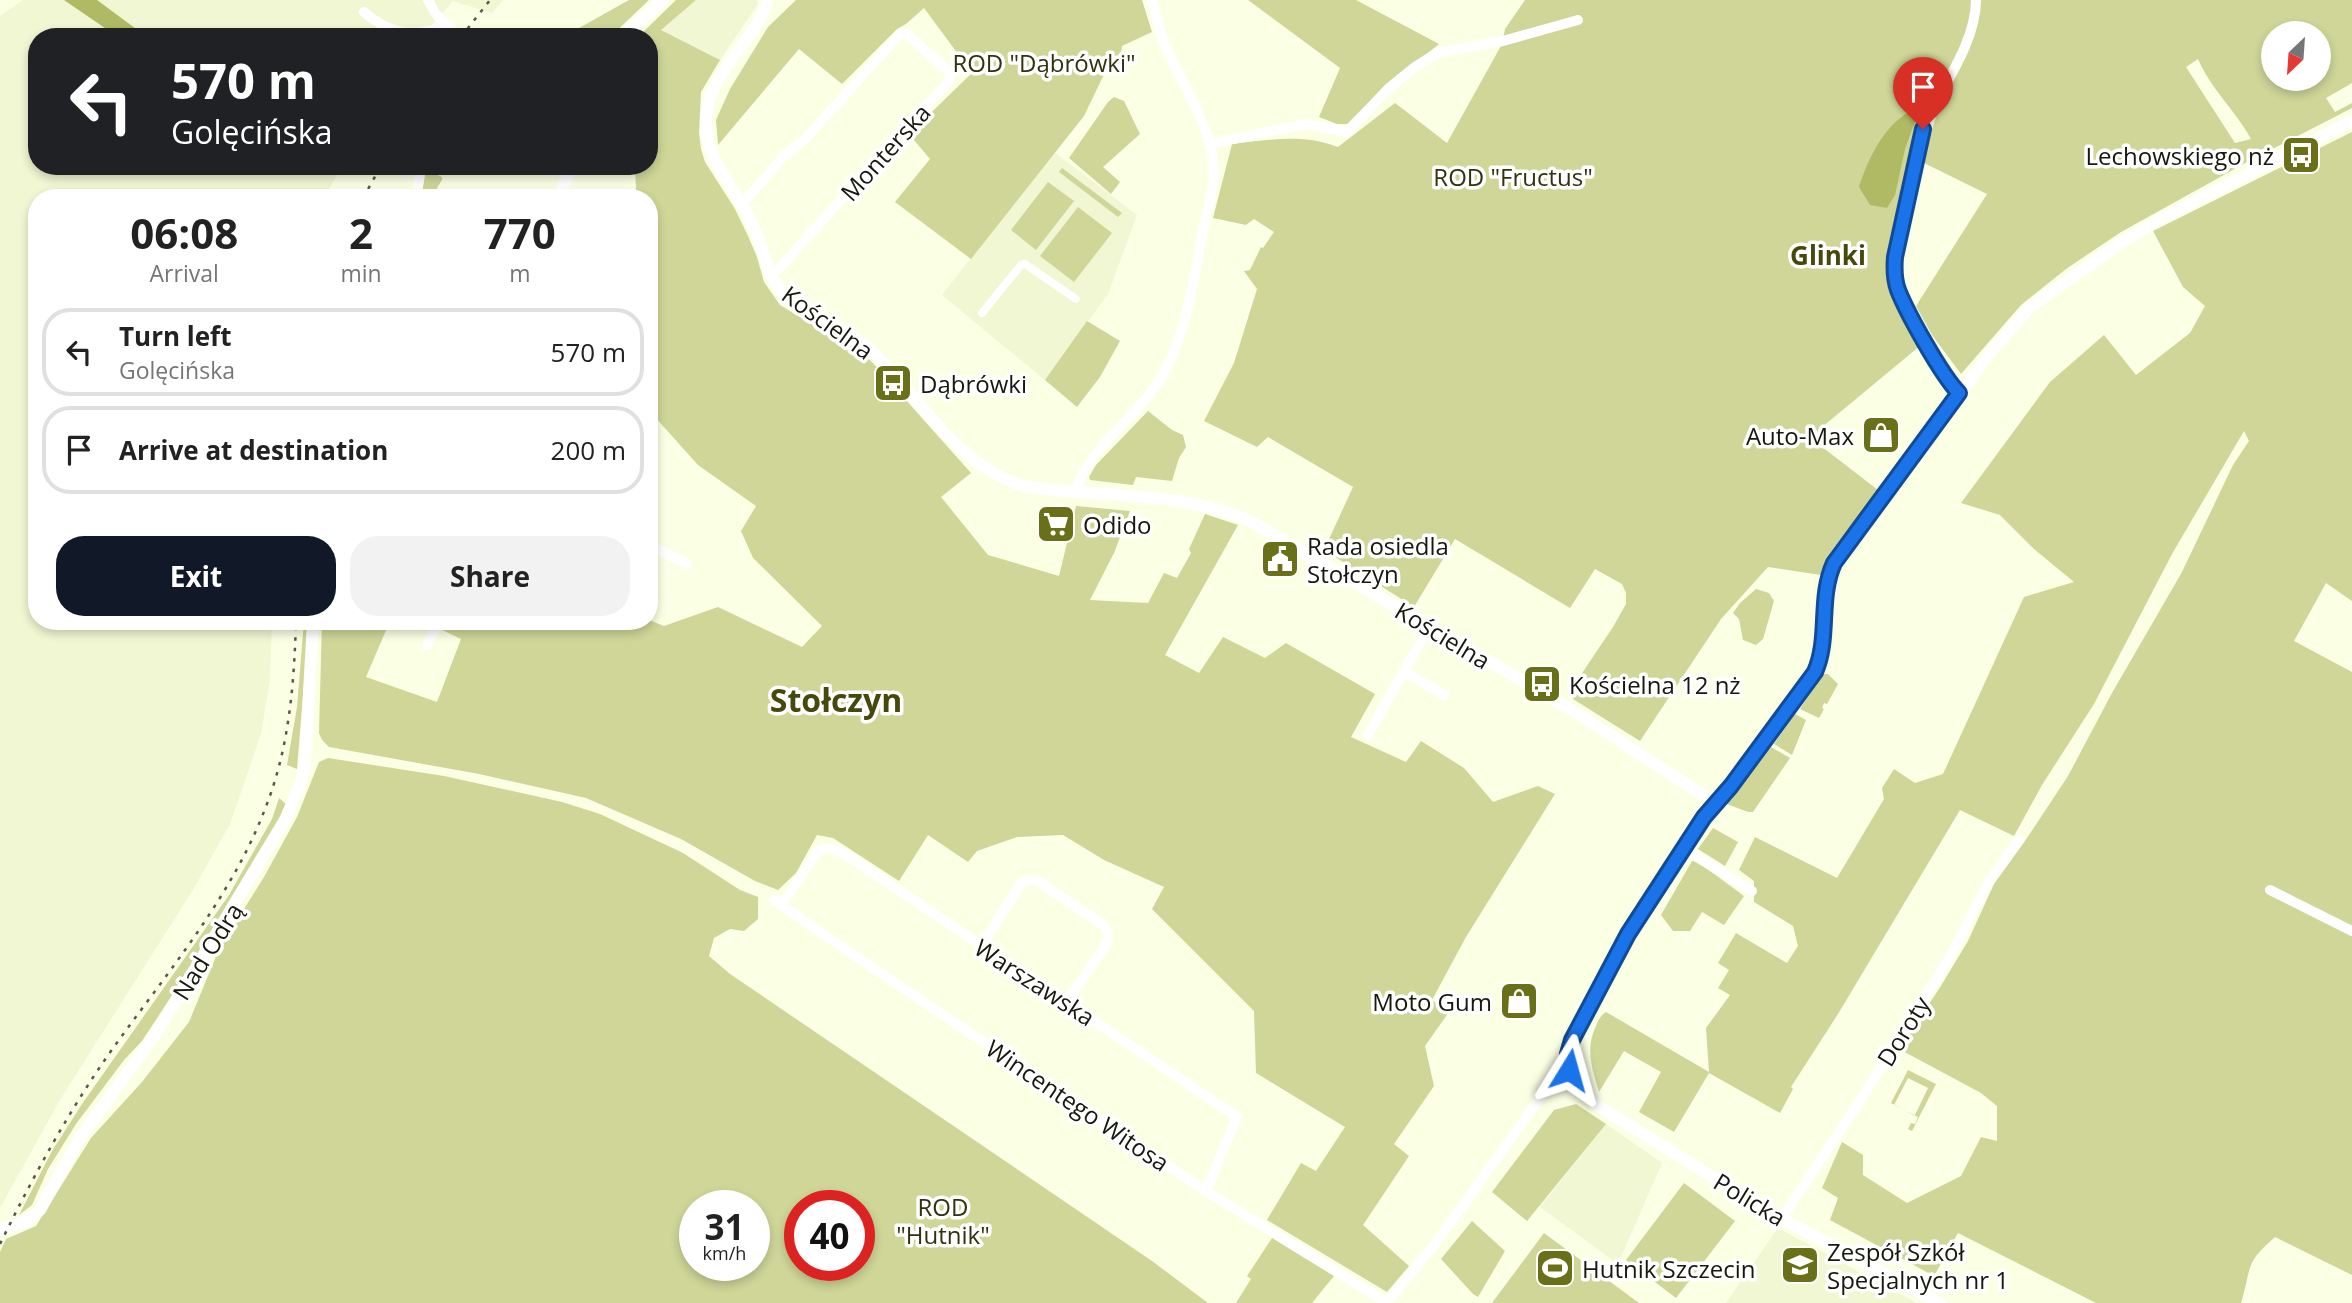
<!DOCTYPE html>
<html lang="en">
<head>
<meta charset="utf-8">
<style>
	:root { --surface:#fff; --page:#f2f2f2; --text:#222; --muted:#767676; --line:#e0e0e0; --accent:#111827 }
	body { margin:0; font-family:"Open Sans",sans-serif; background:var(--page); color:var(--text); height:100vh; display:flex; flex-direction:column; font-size:26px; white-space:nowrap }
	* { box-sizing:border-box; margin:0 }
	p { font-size:23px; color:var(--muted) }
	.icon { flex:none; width:38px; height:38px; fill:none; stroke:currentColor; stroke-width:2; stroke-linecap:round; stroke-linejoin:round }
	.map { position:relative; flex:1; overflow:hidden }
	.side { position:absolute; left:28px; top:189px; width:630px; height:441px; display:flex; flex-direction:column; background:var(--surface); border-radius:28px; box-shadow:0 4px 10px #0003 }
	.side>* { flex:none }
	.banner { position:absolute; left:28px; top:28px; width:630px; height:147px; border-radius:28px; box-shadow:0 4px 10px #0003; background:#202124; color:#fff; overflow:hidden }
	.needle { width:46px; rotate:205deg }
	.buttons { position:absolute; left:2261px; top:21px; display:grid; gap:14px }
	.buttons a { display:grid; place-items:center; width:70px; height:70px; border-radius:50%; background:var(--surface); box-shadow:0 4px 10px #0003; font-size:35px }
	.speed { position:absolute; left:679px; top:1190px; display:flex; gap:14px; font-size:35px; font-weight:700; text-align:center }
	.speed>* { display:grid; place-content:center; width:91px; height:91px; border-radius:50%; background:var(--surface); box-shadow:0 4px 10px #0003; line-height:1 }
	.speed small { font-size:18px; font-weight:400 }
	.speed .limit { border:10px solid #d22; background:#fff; color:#111 }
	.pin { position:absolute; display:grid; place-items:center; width:60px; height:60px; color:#fff; margin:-72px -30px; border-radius:50% 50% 50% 0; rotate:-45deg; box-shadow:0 0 7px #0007 }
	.pin .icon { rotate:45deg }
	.me { position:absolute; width:77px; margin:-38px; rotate:8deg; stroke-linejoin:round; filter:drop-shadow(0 0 5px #0008) }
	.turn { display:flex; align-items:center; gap:24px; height:147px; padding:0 28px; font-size:32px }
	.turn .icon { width:91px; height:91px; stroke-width:2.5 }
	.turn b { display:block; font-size:49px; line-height:60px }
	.eta { display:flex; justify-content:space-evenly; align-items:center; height:119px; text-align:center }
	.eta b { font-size:42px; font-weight:700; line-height:49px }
	.cta { display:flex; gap:14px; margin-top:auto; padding:14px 28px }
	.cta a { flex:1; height:80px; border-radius:28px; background:var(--accent); color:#fff; font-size:28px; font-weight:700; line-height:80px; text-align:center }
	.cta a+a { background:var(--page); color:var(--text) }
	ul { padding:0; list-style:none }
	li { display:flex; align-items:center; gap:21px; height:88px; margin:0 14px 10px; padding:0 14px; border:4px solid var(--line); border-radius:28px }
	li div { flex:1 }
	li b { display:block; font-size:26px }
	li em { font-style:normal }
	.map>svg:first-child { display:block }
	.built { fill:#f1f6d3 }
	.green { fill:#cfd698; fill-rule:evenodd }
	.water { fill:#b0b964 }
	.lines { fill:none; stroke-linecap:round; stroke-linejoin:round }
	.pedestrian { stroke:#fff; stroke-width:8 }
	.minor { stroke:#fff; stroke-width:10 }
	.tertiary { stroke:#fff; stroke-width:12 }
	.rail { stroke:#565849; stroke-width:2.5; stroke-dasharray:3.5 7; stroke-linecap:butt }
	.route-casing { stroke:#114b97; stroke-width:18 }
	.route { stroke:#1a73e8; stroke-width:12 }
	.labels { text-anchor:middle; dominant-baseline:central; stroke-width:7; stroke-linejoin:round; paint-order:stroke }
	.park-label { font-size:24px; fill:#30330e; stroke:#fff }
	.street-label { font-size:24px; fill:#17180e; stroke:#fff }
	.poi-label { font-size:24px; fill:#17180e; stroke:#fff; text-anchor:start }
	.neighbourhood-label { font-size:26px; font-weight:bold; fill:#45490c; stroke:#fff }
	.district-label { font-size:32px; font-weight:bold; fill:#45490c; stroke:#fff }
</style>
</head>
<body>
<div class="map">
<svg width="2352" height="1303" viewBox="0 0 2352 1303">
	<rect width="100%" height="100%" fill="#fbffe4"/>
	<path class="built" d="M23 0H503L492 13 453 1 421 37H37V166H342L324 198H37V621H272L270 679 261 734 230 824 193 890 61 1098 0 1208V16Z
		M696 0H757L758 4 720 60 661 30Z
		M1054 152 1137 215 1108 294 1045 380 942 295Z
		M1606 1124 1662 1163 1618 1264 1540 1207Z
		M1778 1228 1917 1303H1726Z"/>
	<path class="green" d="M629 0H649L610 37H563Z
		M676 0H696L661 30 720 60 701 92 699 133 701 149 705 162 735 209 748 236 757 257 764 282 780 305 813 325 853 346 872 362 971 473 941 497 988 555 1059 576 1076 506 1130 511 1114 553 1090 600 1148 603 1164 573 1177 578 1191 553 1189 549 1205 514 1238 525 1165 655 1199 673 1223 637 1265 658 1286 643 1375 694 1351 737 1406 762 1421 741 1464 768 1493 802 1538 786 1555 794 1466 937 1432 1000 1449 1012 1425 1046 1434 1086 1394 1144 1409 1156 1363 1225 1409 1266 1387 1292 1267 1220 1301 1163 1316 1171 1345 1127 1256 1073 1254 1011 1152 909 1164 887 1104 860 1063 835 1017 837 977 851 968 862 928 835 899 881 833 838 817 835 796 873 778 890 755 881 681 839 586 798 479 774 329 747 322 740 319 733 322 621H390L366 677 437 702 461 639 440 629 445 621 649 620 664 626 718 607 802 647 822 626 753 558 741 531 756 506 698 465 654 416 649 415V198H632L636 189 635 166H649V37H638Z
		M796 0H1142L1152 32 1122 46 1121 55 1109 64 1084 116 971 259 895 202 930 159 909 134 972 73 924 8 906 24 897 29 842 84 799 49 718 145 716 120 730 89 768 27Z
		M1248 0H1356L1439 44 1379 93 1347 124H1337L1319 117 1340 68Z
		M1525 0H2352V83L2326 98 2335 112 2352 103V108L2249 161 2121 232 2066 269 2021 305 1961 374 1932 335 1916 306 1987 194 1922 162 1936 117 1925 115 1915 140 1886 266 1892 291 1921 345 1827 423 1813 440 1878 490 1830 553 1821 575 1768 567 1721 619 1640 741 1573 699 1574 697 1568 694 1613 627 1626 604V593L1622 584 1595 569 1570 608 1455 539 1414 607 1324 550 1353 487 1268 437 1257 447 1204 421 1234 363 1257 289 1244 271 1250 270 1261 247 1263 248 1274 232 1254 219 1246 225 1213 218 1232 144C1269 140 1303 133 1338 147L1395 103 1447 143 1502 44 1505 29ZM2273 33H2319V79H2273ZM2198 59C2210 88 2236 111 2251 139L2235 143 2186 67Z
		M1114 97 1124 101 1140 134 1103 167 1120 182 1111 194 1069 158 1108 102Z
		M2352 132V601L2326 583 2294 641 2352 672V1275L2275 1237C2244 1264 2252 1267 2241 1303H2096L1958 1233 1934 1276 1830 1220 1838 1198 1822 1188 1842 1142 1863 1155V1175L1907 1203 1961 1176 1981 1137 1997 1141V1106L1981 1093 1899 1049 1939 989 1968 941 1994 884 2025 841 2068 776 2112 693 2182 572 2233 465 2249 441 2244 431 2172 554 2094 704 2042 785 2014 836 1960 810 1838 1014 1791 1087 1793 1089 1780 1113 1709 1073 1674 1132 1639 1112 1661 1072 1624 1051 1599 1092C1592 1068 1585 1050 1596 1026 1599 1019 1600 1016 1606 1012L1709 1072 1706 1028 1730 995 1718 988 1729 970 1718 963 1736 933 1787 963 1798 946 1793 926 1754 902V881L1739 870 1755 837 1837 878 1884 799 1882 788 1894 769 1915 783 1943 774 2024 597 2074 582 2034 549 2000 515 1961 503 2050 382 2104 335 2136 375 2190 333 2205 306 2183 287 2153 231Z
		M1062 168 1122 213 1118 217 1059 172Z
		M426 170 442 177V180L431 198H421Z
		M1048 182 1074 201 1036 250 1011 230Z
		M1078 207 1112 233 1074 282 1040 256Z
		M1087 321 1120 341 1100 377 1077 407 1045 380Z
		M1148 411 1172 430 1183 435 1186 447 1179 458 1172 481 1136 477 1133 485 1090 480 1089 477 1096 465Z
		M1756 589 1769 593 1774 601 1763 639 1756 645 1743 640 1739 619 1733 613 1740 603Z
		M304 621H309L297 769 287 765 297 707Z
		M1823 674H1828L1838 684 1827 704 1824 703 1822 708 1824 709 1819 718 1800 709Z
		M1795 714 1806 720 1792 755 1774 744Z
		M1771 747 1790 758 1753 812H1748L1727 804Z
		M328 758 444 776 562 802 600 814 683 853 740 890 758 897V919L744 931 730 929 714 938 709 956 730 974 1152 1261 1208 1303H0V1252L6 1239 36 1226 91 1138 142 1082 189 1022 219 949 264 877 297 817 319 762ZM695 1206H754V1265H695ZM800 1206H859V1265H800Z
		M279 798 286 804 267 844 182 980 142 1041 124 1060 76 1124 48 1169 32 1205 19 1215 52 1151 82 1104 229 895 272 819Z
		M1713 828 1738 842 1725 866 1698 849Z
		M1692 861 1698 862 1744 896 1724 925 1702 912 1690 931H1673L1661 915Z
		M1908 1070 1936 1084 1912 1131 1908 1129 1911 1123 1915 1124 1918 1117 1905 1111 1915 1115 1928 1088 1908 1078 1894 1105 1902 1109 1891 1103Z
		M1576 1104 1606 1124 1527 1221 1492 1192 1554 1110Z
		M1684 1183 1735 1221 1676 1298 1626 1260Z
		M1472 1221 1505 1251 1478 1297 1473 1294 1441 1259Z
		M1544 1233 1639 1303H1492Z
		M1272 1238 1334 1276 1312 1303H1236L1251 1279 1247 1276Z"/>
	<path class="water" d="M64 0H97L147 37H118Z
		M1909 112 1916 119 1905 149 1895 195 1887 208 1870 205 1859 187C1868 159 1883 127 1909 112Z"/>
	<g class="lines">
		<path class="pedestrian" d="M982 313 1021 265 1025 264 1076 299"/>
		<path class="minor" d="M428 0 435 13 453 31
			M364 12C392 36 413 37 447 26
			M1209 144 1305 124 1347 132 1389 88 1415 67 1437 53 1503 41 1578 20
			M416 198 421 166
			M742 204 784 156 805 139 901 33 907 34 947 70 950 76 949 81 772 276
			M1959 393C1942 376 1907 313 1898 290 1894 279 1894 269 1895 257L1923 129 1928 117C1946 82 1976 40 1976 0
			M1077 492C1079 460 1133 418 1152 391 1186 346 1192 285 1203 231 1208 206 1218 178 1212 153 1203 113 1179 78 1163 41 1158 28 1156 13 1152 0
			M649 545 687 564
			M427 645 439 621
			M1405 672 1444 695
			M1368 735 1429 627
			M1684 849 1752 891
			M2270 890 2352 931
			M774 900 864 962 1206 1191 1386 1302
			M781 905 819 850 827 848 842 852 1237 1117 1206 1191
			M981 946 1021 884 1026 880 1038 881 1103 925C1109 933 1110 938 1105 947L1066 1002
			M1781 1219 1856 1107 1950 957 1988 883 2019 840
			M1386 1303 1433 1247 1543 1094 1556 1084 1571 1079"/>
		<path class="tertiary" d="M768 0C754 45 703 75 706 126 708 166 741 195 755 230 764 251 767 276 783 293 805 318 841 326 867 347 880 357 889 370 900 382 936 423 968 468 1023 486 1098 498 1178 490 1250 521L1572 710 1715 803
			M622 37 663 0
			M559 198 571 166
			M0 1230 27 1221 40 1210 80 1138 157 1032 286 818 300 784 305 765 313 621
			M1940 1303 1769 1212 1600 1107C1577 1091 1564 1075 1569 1046L1628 934 1700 824 1733 783 1815 673C1832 638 1816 594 1836 559L1993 349 2030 307 2119 244 2155 222 2352 121"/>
		<path class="rail" d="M461 37 490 0
			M363 198 381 166
			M0 1244C33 1177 68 1112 111 1051 166 974 231 898 265 809 289 749 294 686 296 621"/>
	</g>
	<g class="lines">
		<defs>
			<path id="route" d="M1569 1070 1568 1054 1572 1040 1628 934 1704 817 1731 786 1815 672C1830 638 1818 598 1834 563L1959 393C1942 376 1907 313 1898 290 1894 279 1894 269 1895 257L1923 129"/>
		</defs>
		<use href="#route" class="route-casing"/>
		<use href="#route" class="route"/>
	</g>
	<defs>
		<symbol id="bus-square" viewBox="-11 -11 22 22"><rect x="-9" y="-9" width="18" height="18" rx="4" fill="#6a7017" stroke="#fff"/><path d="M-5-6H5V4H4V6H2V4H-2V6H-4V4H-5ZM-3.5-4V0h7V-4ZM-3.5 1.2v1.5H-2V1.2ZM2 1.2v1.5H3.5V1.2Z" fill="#fff"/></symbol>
		<symbol id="shop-square" viewBox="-11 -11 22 22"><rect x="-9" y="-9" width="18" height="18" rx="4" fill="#6a7017" stroke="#fff"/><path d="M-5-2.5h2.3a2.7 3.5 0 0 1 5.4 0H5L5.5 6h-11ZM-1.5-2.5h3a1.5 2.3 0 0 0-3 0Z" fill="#fff"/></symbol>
		<symbol id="supermarket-square" viewBox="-11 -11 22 22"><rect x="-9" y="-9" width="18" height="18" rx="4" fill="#6a7017" stroke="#fff"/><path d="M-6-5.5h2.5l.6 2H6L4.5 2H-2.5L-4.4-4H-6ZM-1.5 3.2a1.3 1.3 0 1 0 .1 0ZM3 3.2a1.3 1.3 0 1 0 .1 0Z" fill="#fff"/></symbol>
		<symbol id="civic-square" viewBox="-11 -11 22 22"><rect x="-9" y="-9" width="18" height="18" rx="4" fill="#6a7017" stroke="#fff"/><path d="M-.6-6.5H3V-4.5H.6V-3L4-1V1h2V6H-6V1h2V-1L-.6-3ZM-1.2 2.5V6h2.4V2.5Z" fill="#fff"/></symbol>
		<symbol id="school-square" viewBox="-11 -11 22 22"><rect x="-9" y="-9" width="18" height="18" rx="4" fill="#6a7017" stroke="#fff"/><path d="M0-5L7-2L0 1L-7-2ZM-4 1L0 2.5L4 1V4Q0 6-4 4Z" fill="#fff"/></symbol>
		<symbol id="stadium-square" viewBox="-11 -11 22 22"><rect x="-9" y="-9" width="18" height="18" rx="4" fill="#6a7017" stroke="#fff"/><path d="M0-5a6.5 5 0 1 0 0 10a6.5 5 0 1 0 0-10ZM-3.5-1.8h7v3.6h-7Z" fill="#fff"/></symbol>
	</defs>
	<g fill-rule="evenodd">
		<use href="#bus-square" x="2279" y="133" width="44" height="44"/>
		<use href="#bus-square" x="871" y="361" width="44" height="44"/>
		<use href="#shop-square" x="1859" y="413" width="44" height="44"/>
		<use href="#supermarket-square" x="1034" y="502" width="44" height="44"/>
		<use href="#civic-square" x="1258" y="537" width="44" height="44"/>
		<use href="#bus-square" x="1520" y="662" width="44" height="44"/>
		<use href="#shop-square" x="1497" y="979" width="44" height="44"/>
		<use href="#school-square" x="1778" y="1243" width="44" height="44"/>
		<use href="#stadium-square" x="1533" y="1246" width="44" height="44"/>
	</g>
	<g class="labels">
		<g class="park-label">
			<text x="1044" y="62">ROD "Dąbrówki"</text>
			<text x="1513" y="176">ROD "Fructus"</text>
			<text x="943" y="1206">ROD<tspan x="943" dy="28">"Hutnik"</tspan></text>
		</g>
		<g class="street-label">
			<text transform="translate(885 152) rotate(-48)">Monterska</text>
			<text transform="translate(828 322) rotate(36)">Kościelna</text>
			<text transform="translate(1443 635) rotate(31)">Kościelna</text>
			<text transform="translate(207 951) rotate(-58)">Nad Odrą</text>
			<text transform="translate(1035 982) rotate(33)">Warszawska</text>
			<text transform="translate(1903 1031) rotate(-58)">Doroty</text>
			<text transform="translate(1078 1105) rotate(34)">Wincentego Witosa</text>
			<text transform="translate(1750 1199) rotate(31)">Policka</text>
		</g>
		<g class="poi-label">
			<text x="2274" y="155" text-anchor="end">Lechowskiego nż</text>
			<text x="920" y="383">Dąbrówki</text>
			<text x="1854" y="435" text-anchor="end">Auto-Max</text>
			<text x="1083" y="524">Odido</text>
			<text x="1307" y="545">Rada osiedla<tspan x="1307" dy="28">Stołczyn</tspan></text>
			<text x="1569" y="684">Kościelna 12 nż</text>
			<text x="1492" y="1001" text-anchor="end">Moto Gum</text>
			<text x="1827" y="1251">Zespół Szkół<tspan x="1827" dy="28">Specjalnych nr 1</tspan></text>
			<text x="1582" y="1268">Hutnik Szczecin</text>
		</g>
		<g class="neighbourhood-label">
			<text x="1828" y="255">Glinki</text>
		</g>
		<g class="district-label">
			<text x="836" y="699">Stołczyn</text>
		</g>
	</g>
</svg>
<div class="buttons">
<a><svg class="needle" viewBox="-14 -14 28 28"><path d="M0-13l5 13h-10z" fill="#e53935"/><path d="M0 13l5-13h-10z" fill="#767676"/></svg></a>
</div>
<div class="speed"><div>31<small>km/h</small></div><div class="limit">40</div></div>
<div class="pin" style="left:1923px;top:129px;background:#d93025"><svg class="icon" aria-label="arrive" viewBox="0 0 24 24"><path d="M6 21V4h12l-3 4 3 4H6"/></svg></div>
<svg class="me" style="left:1569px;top:1070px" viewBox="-20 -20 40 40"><path d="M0-17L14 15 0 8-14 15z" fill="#1a73e8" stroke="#fff" stroke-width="4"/></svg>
<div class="banner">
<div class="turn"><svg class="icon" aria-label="left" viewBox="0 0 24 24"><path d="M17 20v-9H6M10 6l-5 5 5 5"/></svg><div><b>570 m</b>Golęcińska</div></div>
</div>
<section class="side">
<div class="eta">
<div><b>06:08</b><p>Arrival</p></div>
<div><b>2</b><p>min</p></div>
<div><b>770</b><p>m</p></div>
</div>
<ul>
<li><svg class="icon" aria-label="left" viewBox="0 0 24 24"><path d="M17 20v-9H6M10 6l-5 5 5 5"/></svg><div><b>Turn left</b><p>Golęcińska</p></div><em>570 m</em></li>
<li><svg class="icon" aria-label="arrive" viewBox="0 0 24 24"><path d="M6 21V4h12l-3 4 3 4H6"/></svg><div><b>Arrive at destination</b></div><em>200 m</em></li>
</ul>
<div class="cta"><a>Exit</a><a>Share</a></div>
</section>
</div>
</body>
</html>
